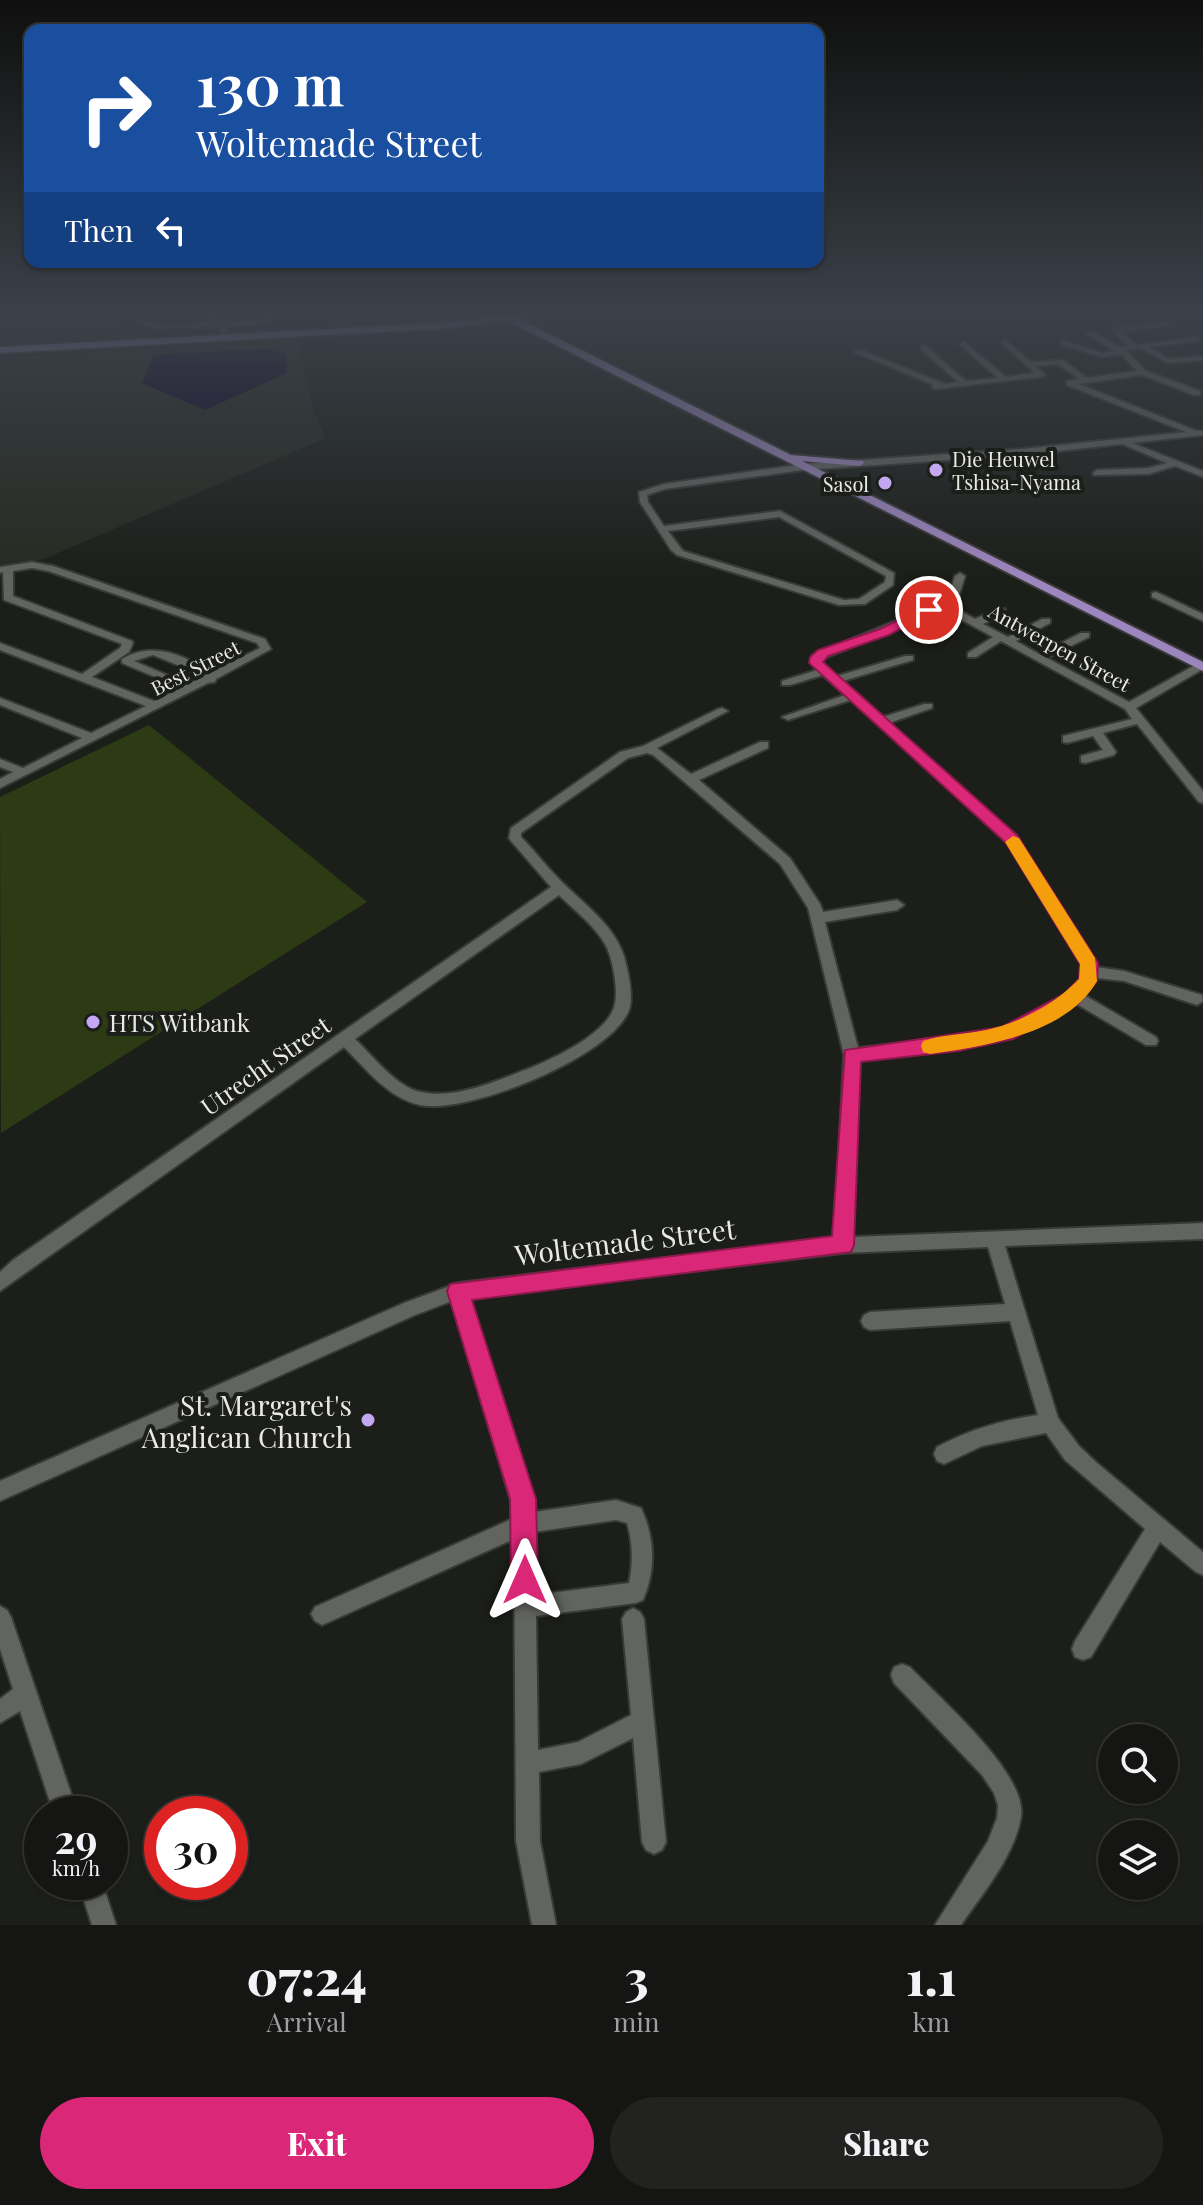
<!DOCTYPE html>
<html lang="en">
<head>
<meta charset="utf-8">
<style>
	:root { --surface:#151613; --page:#222321; --text:#f1f3f6; --muted:#9d9fa0; --line:#343533; --accent:#db2777 }
	body { margin:0; font-family:"Playfair Display",serif; background:var(--page); color:var(--text); height:100vh; display:flex; flex-direction:column; font-size:30px; white-space:nowrap }
	* { box-sizing:border-box; margin:0 }
	p { font-size:26px; color:var(--muted) }
	.icon { flex:none; width:44px; height:44px; fill:none; stroke:currentColor; stroke-width:2; stroke-linecap:round; stroke-linejoin:round }
	.map { position:relative; height:1925px; overflow:hidden }
	.details { display:flex; flex-direction:column; background:var(--surface); flex:1 }
	.details>* { flex:none }
	.hud { position:absolute; left:24px; top:24px; width:800px; height:244px; border-radius:16px; box-shadow:0 2px 6px #0004,0 0 0 2px var(--line); background:#1a4fa0; color:#fff; overflow:hidden }
	.tools { position:absolute; left:1098px; top:1724px; display:grid; gap:16px }
	.tools a { display:grid; place-items:center; width:80px; height:80px; border-radius:50%; background:var(--surface); box-shadow:0 2px 6px #0004,0 0 0 2px var(--line); font-size:40px }
	.speed { position:absolute; left:24px; top:1796px; display:flex; gap:16px; font-size:40px; font-weight:700; text-align:center }
	.speed>* { display:grid; place-content:center; width:104px; height:104px; border-radius:50%; background:var(--surface); box-shadow:0 2px 6px #0004,0 0 0 2px var(--line); line-height:1 }
	.speed small { font-size:20px; font-weight:400 }
	.speed .limit { border:12px solid #d22; background:#fff; color:#111 }
	.pin { position:absolute; display:grid; place-items:center; width:68px; height:68px; color:#fff; margin:-34px; border:4px solid #fff; border-radius:50%; box-shadow:0 2px 8px #0007 }
	.me { position:absolute; width:88px; margin:-44px; rotate:0deg; stroke-linejoin:round; filter:drop-shadow(0 0 6px #0008) }
	.turn { display:flex; align-items:center; gap:28px; height:168px; padding:0 40px; font-size:36px }
	.turn .icon { width:104px; height:104px; stroke-width:2.5 }
	.turn b { display:block; font-size:56px; line-height:68px }
	.then { display:flex; align-items:center; height:76px; padding:0 40px; background:#0003; gap:16px; font-size:30px }
	.eta { display:flex; justify-content:space-evenly; align-items:center; height:136px; text-align:center }
	.eta b { font-size:48px; font-weight:800; line-height:56px }
	.primary-button { display:flex; gap:16px; margin-top:auto; padding:16px 40px }
	.primary-button a { flex:1; height:92px; border-radius:48px; background:var(--accent); color:#fff; font-size:32px; font-weight:800; line-height:92px; text-align:center }
	.primary-button a+a { background:var(--page); color:var(--text) }
	.map>svg:first-child { display:block }
	.built { fill:#262a21 }
	.green { fill:#2d3b14 }
	.water { fill:#130029 }
	.lines { fill:none; stroke-linecap:round; stroke-linejoin:round }
	.minor-casing { stroke:#383a37; stroke-width:4 }
	.major-casing { stroke:#383a37; stroke-width:4 }
	.minor { fill:#62645f; fill-rule:evenodd }
	.major { fill:#9d86be; fill-rule:evenodd }
	.route { fill:#db2777; stroke:#8e194d; stroke-width:2 }
	.slow { fill:#f59e0b }
	.poi-dot { fill:#c4a7f1; stroke:#1c1e19; stroke-width:3 }
	.labels { text-anchor:middle; dominant-baseline:central; stroke-width:8; stroke-linejoin:round; paint-order:stroke }
	.far-poi-label { font-size:20px; fill:#e9eae7; stroke:#1c1e19; text-anchor:start }
	.far-street-label { font-size:20px; fill:#e9eae7; stroke:#1c1e19 }
	.poi-label { font-size:24px; fill:#e9eae7; stroke:#1c1e19; text-anchor:start }
	.street-label { font-size:24px; fill:#e9eae7; stroke:#1c1e19 }
	.near-street-label { font-size:28px; fill:#e9eae7; stroke:#1c1e19 }
	.near-poi-label { font-size:28px; fill:#e9eae7; stroke:#1c1e19; text-anchor:end }
</style>
</head>
<body>
<div class="map">
<svg width="1203" height="1925" viewBox="0 0 1203 1925">
	<rect width="100%" height="100%" fill="#1c1e19"/>
	<path class="built" d="M0 310H78L150 338 0 345Z
		M298 340 314 411 326 438 44 559 0 565V357Z"/>
	<path class="green" d="M149 725 367 902 1 1133 0 797Z"/>
	<path class="water" d="M274 349 286 355 287 373 205 410 142 383 153 357 162 354Z"/>
	<g class="lines">
		<defs>
			<path id="minor" d="M112 310C128 310 140 321 156 324 175 328 197 323 216 322L193 310H201L226 322 262 320 264 319V314L260 310H267L271 320 263 324 228 326 226 338 222 340 218 338 221 326 153 328Z
				M1167 322 1169 325 1122 331 1136 345 1200 337 1197 341 1149 347 1169 359 1203 356V360L1168 363 1141 348 1126 350 1146 371 1200 391V395H1194L1142 375 1079 384 1197 431H1203V435L1132 443 1203 471V477L1175 466 1149 474 1094 475 1093 473 1097 470 1148 468 1167 463 1122 444 1022 455 803 470 665 489 647 495 648 502 664 526 780 511 894 573 893 585 865 604 839 605 677 555 671 550 640 502 639 492 664 484 803 464 1022 449 1186 432 1067 385V381L1080 379 1058 364 1036 366 1045 375 1041 377 935 389 931 387 934 385 854 352 861 350 945 384 958 382 921 349V345H924L966 381 998 378 960 345 963 341 1006 377 1035 373 1001 343 1004 339 1031 362 1063 360 1087 378 1137 371 1121 354 1101 357 1061 344V340L1102 353 1115 351 1086 334 1093 332 1119 347 1129 346 1113 332V328ZM779 517 886 576 885 582 859 599 844 600 683 551 668 531Z
				M32 562 53 566 265 639 271 649 216 679 215 682 208 683 0 788V779L13 772 0 767V759L23 768 82 738 0 705V698L91 733 146 706 0 650V643L82 674 120 648 122 644 4 600 3 572 0 573V567ZM32 568 48 571 257 643 260 648 210 673C185 654 151 641 122 659V663L174 685 199 675 202 677 154 701 92 677 129 652 133 643 132 641 13 596V571ZM153 655 192 671 174 678 134 661Z
				M960 573 965 576 955 608 975 619 997 609H1005V613L983 624 1008 637 1042 619H1050V623L1016 641 1039 654 1081 633H1089V637L1047 658 1129 702 1197 664 1203 663V669L1136 708 1203 791V803L1199 802 1137 724 1103 733 1116 752 1114 755 1085 763 1081 762V756L1103 750 1093 736 1067 743 1063 742V736L1132 719 1125 709 1001 641 976 657H968V653L993 637 944 610 822 659 821 662 837 676 905 656H913V660L843 681 883 717 924 704H932V708L889 723 1015 836 1087 947 1096 967 1124 971 1202 995 1203 1001 1197 1005 1124 981 1096 978 1084 995 1156 1037 1158 1041 1156 1045H1146L1075 1003 1006 1039 958 1049 859 1060 852 1237 1203 1223V1239L1005 1246 1058 1418 1079 1446 1097 1463 1203 1552V1575L1196 1572 1160 1542 1091 1657 1083 1660 1075 1657 1072 1649 1075 1641 1145 1529 1065 1460 1046 1433 982 1446 944 1464 937 1461 934 1454 937 1447C969 1430 1002 1420 1038 1415L1010 1321 870 1330 864 1327 861 1321 864 1315 870 1312 1005 1304 988 1247 843 1253 469 1298 534 1512 616 1500 641 1508C655 1538 656 1570 643 1600L636 1603 536 1616 538 1750 578 1742 631 1715 622 1619 626 1612 633 1608 640 1612 644 1619 666 1842 662 1850 654 1854 646 1850 642 1842 633 1738 581 1764 539 1772 540 1841 556 1925H532L516 1841 514 1539 322 1625 315 1621 311 1614 315 1607 514 1518V1511L452 1301 415 1315 0 1501V1481L404 1303 458 1283 835 1238 844 1055 808 908 780 864 653 755 647 753 628 758 521 833V837C534 850 545 865 558 878 581 902 613 923 624 956 628 971 634 996 629 1010 612 1057 466 1115 420 1105 388 1098 366 1069 344 1047L0 1291V1272L13 1260 551 887 511 841 509 838 511 828 620 752 643 746 718 709 722 708 728 711 657 748 691 774 760 742H768V748L699 780 790 858 820 904 823 912 897 900 904 905 897 910 825 922 858 1048 958 1037 1003 1028 1066 995 1082 979 1084 972 1076 952 1007 842 851 700 788 720 782 717 845 695 823 675 790 685H782V681L817 670 811 663 813 655 929 607 946 604 955 576ZM559 895C574 910 594 925 605 944 613 958 620 995 613 1010 601 1038 545 1063 517 1073 489 1084 452 1099 421 1092 397 1088 372 1055 355 1039ZM616 1520 627 1523C633 1543 633 1563 629 1583L535 1595 534 1532Z
				M1156 592 1203 614V621L1152 597V593Z
				M0 1606 7 1610 11 1617 78 1814H54L20 1711 0 1723V1699L13 1689 0 1649Z
				M902 1664 910 1667C939 1698 1028 1774 1021 1817 1014 1857 983 1893 961 1925H935L988 1841 997 1818 998 1805 994 1793 982 1775 894 1683 891 1675 894 1667Z
				M78 1882H102L116 1925H92Z"/>
			<path id="major" d="M556 310H583L519 319 791 455 863 461 864 463 859 466 802 461 1203 662V671L508 321 436 329 0 353V347L436 323Z"/>
		</defs>
		<use href="#minor" class="minor-casing"/>
		<use href="#major" class="major-casing"/>
		<use href="#minor" class="minor"/>
		<use href="#major" class="major"/>
	</g>
	<linearGradient id="sky" x2="0" y2="1"><stop stop-color="#0f100e"/><stop offset="0.54" stop-color="#3a4149"/><stop offset="1" stop-color="#3a4149" stop-opacity="0"/></linearGradient>
	<rect width="1203" height="579" fill="url(#sky)"/>
	<path class="route" d="M924 608 936 610 889 635 828 656 823 662 1017 835 1098 963 1097 981 1078 1004 1013 1039 958 1051 861 1062 854 1245 851 1252 472 1300 536 1499 538 1580 534 1589 525 1593 515 1589 511 1580 510 1499 447 1291 450 1284 832 1236 845 1050 1002 1027 1064 994 1079 979 1080 964 1006 843 809 663 810 657 818 650 880 629Z"/>
	<path class="slow" d="M1013 836 1019 838 1095 958 1097 981C1067 1034 985 1046 930 1054L923 1052 921 1046 923 1041C943 1034 965 1035 986 1030 1021 1022 1054 1005 1079 979L1080 964 1005 842Z"/>
	<g class="poi-dot">
		<circle cx="936" cy="470" r="8"/>
		<circle cx="885" cy="483" r="8"/>
		<circle cx="93" cy="1022" r="8"/>
		<circle cx="368" cy="1420" r="8"/>
	</g>
	<g class="labels">
		<g class="far-poi-label">
			<text x="952" y="458">Die Heuwel<tspan x="952" dy="23">Tshisa-Nyama</tspan></text>
			<text x="869" y="483" text-anchor="end">Sasol</text>
		</g>
		<g class="far-street-label">
			<text transform="translate(1060 647) rotate(29)">Antwerpen Street</text>
			<text transform="translate(195 667) rotate(-27)">Best Street</text>
		</g>
		<g class="poi-label">
			<text x="109" y="1022">HTS Witbank</text>
		</g>
		<g class="street-label">
			<text transform="translate(265 1065) rotate(-35)">Utrecht Street</text>
		</g>
		<g class="near-street-label">
			<text transform="translate(625 1241) rotate(-7)">Woltemade Street</text>
		</g>
		<g class="near-poi-label">
			<text x="352" y="1404">St. Margaret's<tspan x="352" dy="32">Anglican Church</tspan></text>
		</g>
	</g>
</svg>
<div class="tools">
<a><svg class="icon" aria-label="search" viewBox="0 0 24 24"><circle cx="10" cy="10" r="6"/><path d="M15 15l6 6"/></svg></a>
<a><svg class="icon" aria-label="layers" viewBox="0 0 24 24"><path d="M12 4l9 5-9 5-9-5zM3 14l9 5 9-5"/></svg></a>
</div>
<div class="speed"><div>29<small>km/h</small></div><div class="limit">30</div></div>
<div class="pin" style="left:929px;top:610px;background:#d93025"><svg class="icon" aria-label="arrive" viewBox="0 0 24 24"><path d="M6 21V4h12l-3 4 3 4H6"/></svg></div>
<svg class="me" style="left:525px;top:1580px" viewBox="-20 -20 40 40"><path d="M0-17L14 15 0 8-14 15z" fill="#db2777" stroke="#fff" stroke-width="4"/></svg>
<div class="hud">
<div class="turn"><svg class="icon" aria-label="right" viewBox="0 0 24 24"><path d="M7 20v-9h11M14 6l5 5-5 5"/></svg><div><b>130 m</b>Woltemade Street</div></div>
<div class="then">Then<svg class="icon" aria-label="left" viewBox="0 0 24 24"><path d="M17 20v-9H6M10 6l-5 5 5 5"/></svg></div>
</div>
</div>
<section class="details">
<div class="eta">
<div><b>07:24</b><p>Arrival</p></div>
<div><b>3</b><p>min</p></div>
<div><b>1.1</b><p>km</p></div>
</div>
<div class="primary-button"><a>Exit</a><a>Share</a></div>
</section>
</body>
</html>
